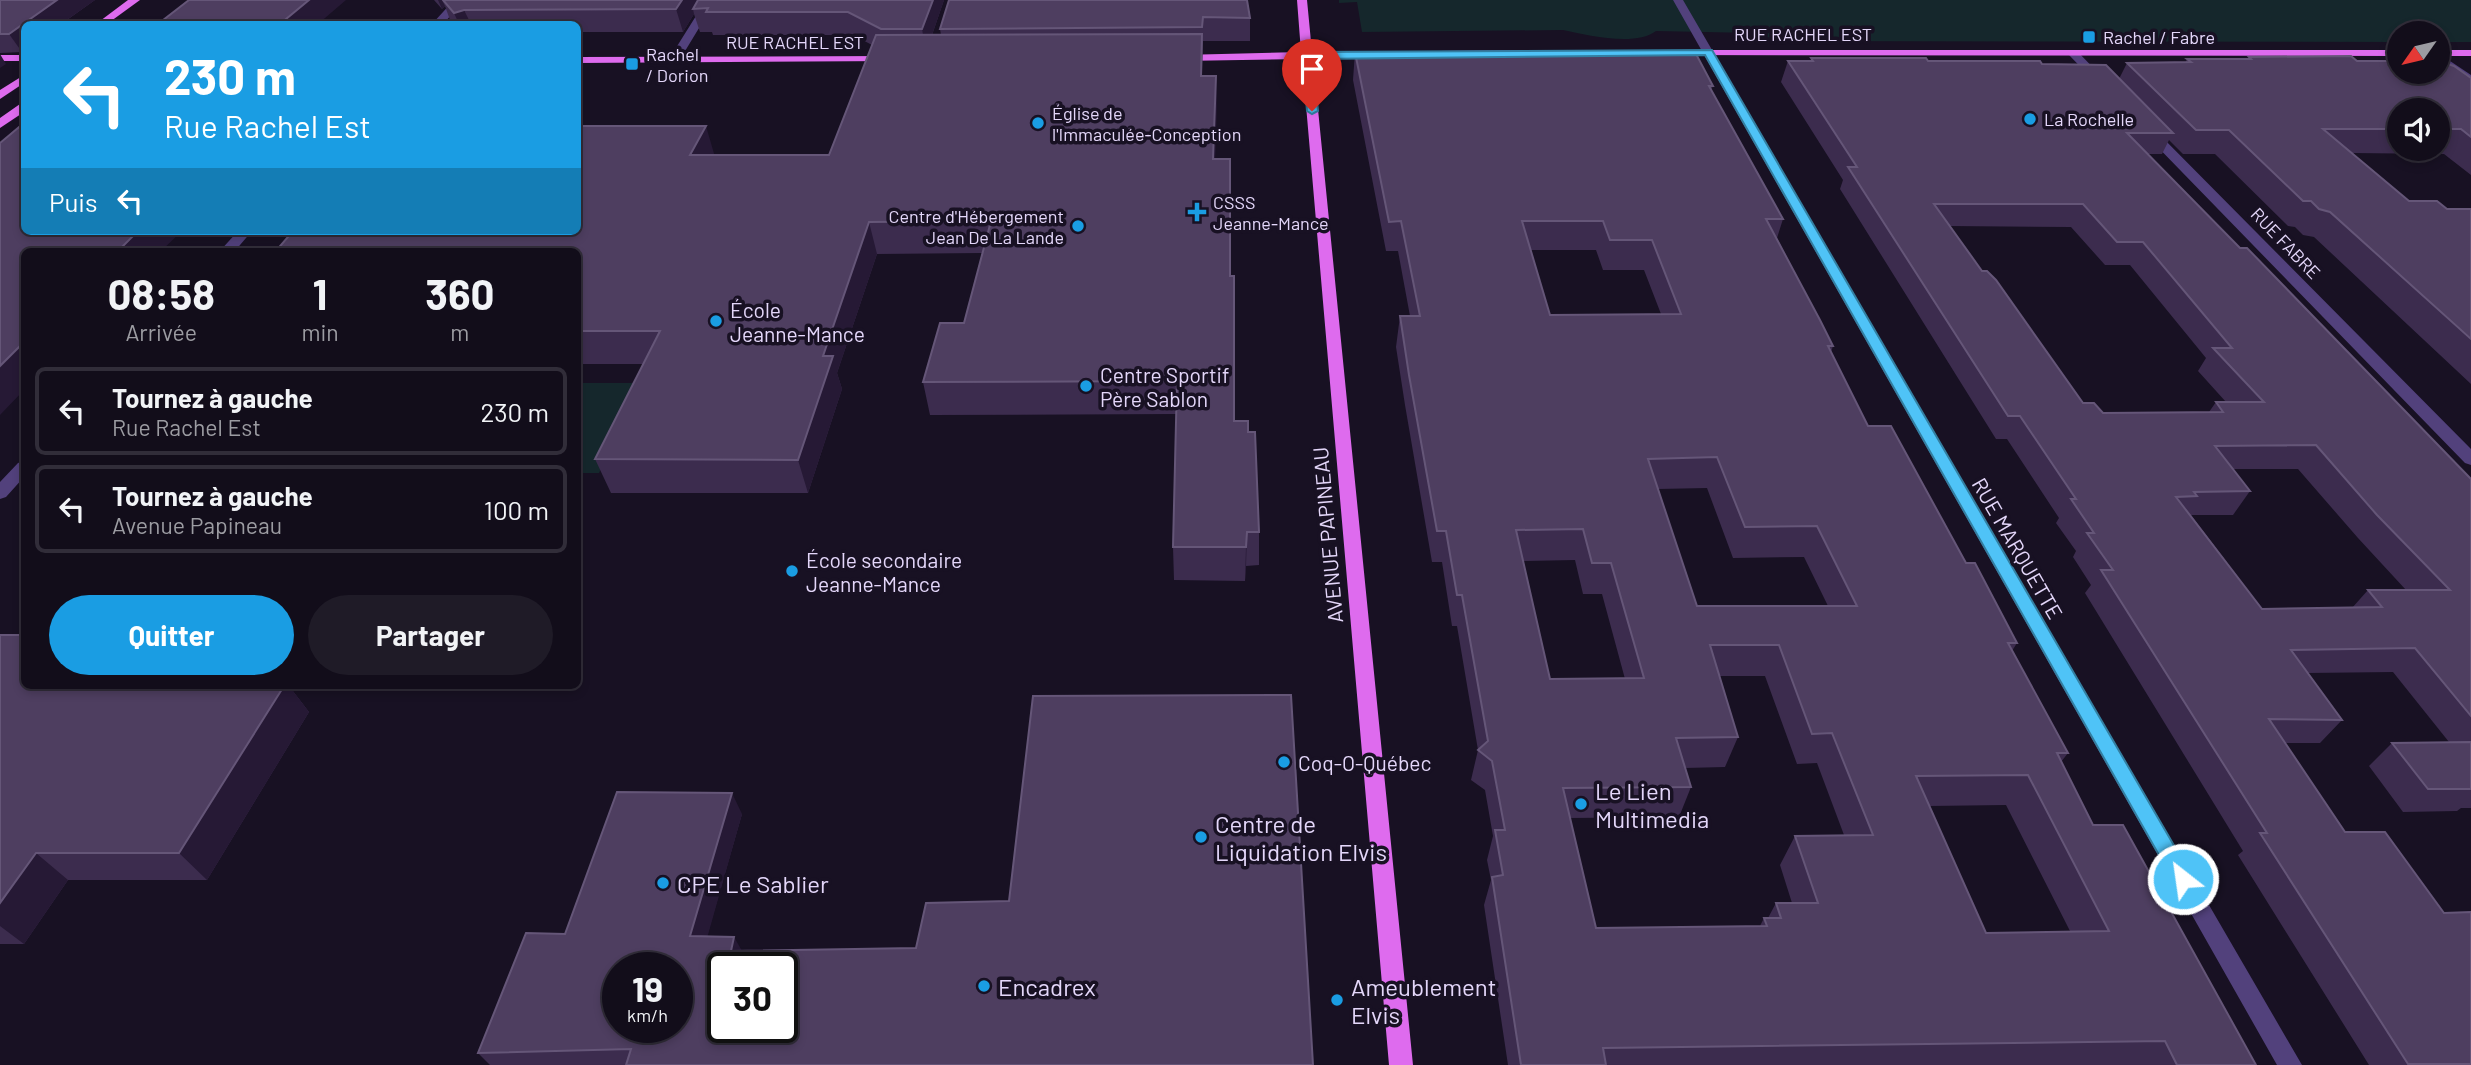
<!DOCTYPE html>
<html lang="fr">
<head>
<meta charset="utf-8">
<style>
	:root { --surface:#120d1a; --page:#1f1b27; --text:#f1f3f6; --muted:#9c9ca2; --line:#312d39; --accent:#1a9de3 }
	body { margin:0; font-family:Barlow,sans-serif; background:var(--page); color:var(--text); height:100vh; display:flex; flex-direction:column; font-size:26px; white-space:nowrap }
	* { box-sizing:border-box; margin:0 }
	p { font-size:23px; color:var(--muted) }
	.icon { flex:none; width:38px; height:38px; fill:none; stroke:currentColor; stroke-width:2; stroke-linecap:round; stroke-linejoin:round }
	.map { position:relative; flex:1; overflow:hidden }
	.details { position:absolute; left:21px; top:248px; width:560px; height:441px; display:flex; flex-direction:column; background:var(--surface); border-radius:10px; box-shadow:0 4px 10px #0003,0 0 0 2px var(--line) }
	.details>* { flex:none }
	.hud { position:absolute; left:21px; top:21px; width:560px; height:214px; border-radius:10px; box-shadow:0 4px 10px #0003,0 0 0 2px var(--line); background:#1a9de3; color:#fff; overflow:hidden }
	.needle { width:46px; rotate:236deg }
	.controls { position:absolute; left:2387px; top:21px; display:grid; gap:14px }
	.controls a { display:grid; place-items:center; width:63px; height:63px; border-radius:50%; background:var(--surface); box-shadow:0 4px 10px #0003,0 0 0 2px var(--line); font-size:35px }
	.speed { position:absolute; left:602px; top:952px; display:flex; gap:14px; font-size:35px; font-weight:700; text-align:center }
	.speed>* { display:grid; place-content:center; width:91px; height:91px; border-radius:50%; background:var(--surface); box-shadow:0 4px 10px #0003,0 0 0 2px var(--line); line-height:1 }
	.speed small { font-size:18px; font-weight:400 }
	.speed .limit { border:4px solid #111; border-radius:10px; background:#fff; color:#111 }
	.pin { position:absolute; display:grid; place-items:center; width:60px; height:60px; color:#fff; margin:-72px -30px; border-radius:50% 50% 50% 0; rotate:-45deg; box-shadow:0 0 7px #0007 }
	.pin .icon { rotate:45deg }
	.me { position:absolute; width:77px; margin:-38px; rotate:330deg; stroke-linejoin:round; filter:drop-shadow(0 0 5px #0008) }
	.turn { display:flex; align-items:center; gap:24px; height:147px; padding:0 28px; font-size:32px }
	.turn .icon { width:91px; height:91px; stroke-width:2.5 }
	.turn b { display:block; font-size:49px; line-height:60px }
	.then { display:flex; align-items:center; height:66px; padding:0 28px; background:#0003; gap:14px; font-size:26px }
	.eta { display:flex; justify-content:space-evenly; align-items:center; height:119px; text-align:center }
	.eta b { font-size:42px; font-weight:700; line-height:49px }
	.cta { display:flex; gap:14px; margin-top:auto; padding:14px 28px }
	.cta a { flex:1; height:80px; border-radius:42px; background:var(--accent); color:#fff; font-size:28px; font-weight:700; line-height:80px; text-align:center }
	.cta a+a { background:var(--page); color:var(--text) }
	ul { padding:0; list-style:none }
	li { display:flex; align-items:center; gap:21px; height:88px; margin:0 14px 10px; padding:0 14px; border:4px solid var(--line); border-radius:10px }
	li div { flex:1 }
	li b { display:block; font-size:26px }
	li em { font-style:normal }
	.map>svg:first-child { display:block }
	.green { fill:#15272c }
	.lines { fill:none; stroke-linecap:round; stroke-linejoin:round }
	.minor { fill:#52417c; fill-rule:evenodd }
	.major { fill:#de6bee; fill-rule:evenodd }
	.wall { fill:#3c2c4e; fill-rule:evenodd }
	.shaded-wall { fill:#261935 }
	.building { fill:#4e3e60; stroke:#655678; stroke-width:2; fill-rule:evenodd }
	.route { fill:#4fc3f7; stroke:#337fa1; stroke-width:2 }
	.poi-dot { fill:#1a9de3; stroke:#181123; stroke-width:2.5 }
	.labels { text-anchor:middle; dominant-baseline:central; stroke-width:7; stroke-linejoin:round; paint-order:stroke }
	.far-street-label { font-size:18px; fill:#e4d7fa; stroke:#181123 }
	.far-poi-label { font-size:18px; fill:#e4d7fa; stroke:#181123; text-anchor:start }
	.poi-label { font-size:21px; fill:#e4d7fa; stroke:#181123; text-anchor:start }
	.street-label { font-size:21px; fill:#e4d7fa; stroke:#181123 }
	.near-poi-label { font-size:24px; fill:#e4d7fa; stroke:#181123; text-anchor:start }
</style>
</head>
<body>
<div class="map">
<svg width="2471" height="1065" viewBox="0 0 2471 1065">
	<rect width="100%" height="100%" fill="#181123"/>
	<path class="green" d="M1339 0H2471V42H2438V33H2399V42L1750 41 1753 33 1656 31C1635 47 1587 35 1563 30L1362 32 1357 2 1339 3Z
		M578 383H641L599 473H578Z"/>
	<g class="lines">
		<path class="minor" d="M454 0H465L443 24H432Z
			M706 0H716L679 61H671L669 59Z
			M1673 0H1683L2302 1065H2277Z
			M2069 51H2077L2105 80V84H2097L2069 55Z
			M2438 53 2471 75V83L2438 61Z
			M2150 128 2154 129 2471 449V465L2465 463 2146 135 2144 132Z
			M238 231H252L234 252H219Z
			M24 461V477L6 497 0 499V482L18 463Z"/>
		<path class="major" d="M128 0H140L107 24H96Z
			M1297 0H1307L1312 52 1377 51 1383 54 1377 57 1313 59 1413 1065H1389L1302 59 1181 61 1175 58 1181 55 1301 52Z
			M1636 50 1642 53 1640 55 1437 57 1431 54 1437 51Z
			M1667 50H2399V56L1671 55 1667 54Z
			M2438 50H2471V56H2438Z
			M0 55H24V61H0Z
			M891 56 897 59 895 61 578 63V57Z
			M24 75V83L0 99V90Z
			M20 104H24V112L0 128V118Z"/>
	</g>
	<path class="wall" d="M0 0H95L22 52 0 53Z
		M434 0H944L932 35H941L940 29 949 0 1250 18V41H1203L1202 76H1216L1215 159 1230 276 1234 421 1248 432 1259 532V565L1246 566 1245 581 1174 580 1173 547 1176 414 930 415 923 382 964 323 982 253 877 254 837 373 842 389 808 493H611L595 459 643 364H578V231L714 155H829L872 45 853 35H713L712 32H700L694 14 683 32H578V24H454L450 20 445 6 442 9Z
		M1355 52 1713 86 1711 90 1783 219 1777 238 1833 346 1831 352 1868 426 1966 563 2017 643 2012 651 2068 753 2061 762 2093 825 2256 1065H1508L1484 905 1491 880 1487 860 1493 836 1485 790 1471 780 1478 750 1457 626H1452L1442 562H1432L1405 405 1396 347 1400 316H1410L1398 251H1386L1353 80ZM1531 250H1596L1603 270H1644L1661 314 1550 315ZM1707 488 1733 558 1804 557 1828 606H1697L1658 489ZM1575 560 1583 594H1602L1625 679H1550L1523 561ZM1719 676H1765L1797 764 1817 763 1844 835 1795 836 1780 865 1792 903H1776L1768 918H1764L1760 926 1596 928 1570 818 1679 817 1691 787 1685 768 1725 767 1738 737ZM2006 805 2070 931 1986 933 1929 806Z
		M2249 57 2357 61 2471 78V175L2444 154 2352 153 2409 201 2447 209H2471V384L2314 237 2303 235 2295 227 2288 226 2215 154H2183L2169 140 2162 154H2148L2240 248 2471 479V808H2461L2457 811 2403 812 2369 766 2392 743 2449 742 2393 672 2307 673 2342 720 2320 743H2285L2345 832 2444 913 2471 912V1065H2369L2238 855 2243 851 2085 593 2091 585 2073 557 2076 551 2056 523 2059 518 2007 439H1996L1840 189 1843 180 1781 82 1788 61H1811V58L2042 64 2119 79 2127 63H2185L2187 59H2248ZM2399 110H2438V149H2399ZM1949 226 2071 227 2105 265H2130L2206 358 2198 371 2226 402H2216L2209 412 2103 413 2083 403 1982 271ZM2233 469H2298L2358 538 2406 590H2368L2352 608 2262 609 2191 515H2233L2250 491Z
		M0 635 24 686H289L309 712 207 880H68L24 944H0Z
		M742 814 707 936 742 951 1313 1065H490L478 1053 565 934Z"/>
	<path class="shaded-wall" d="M57 0H95L61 24H24V50L22 52 9 34Z
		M309 0H346L318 24H280Z
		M438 0H442L445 6 442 9Z
		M682 0H703L693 9 694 14 683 32 676 9Z
		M933 0H944L926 52 922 29Z
		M464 10 471 24H459L454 13Z
		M0 54 6 64 0 68Z
		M1216 76 1217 106 1214 190 1213 159Z
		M706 126 715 157 690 155Z
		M869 222 877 254 837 373 842 389 808 493 798 460 823 356Z
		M138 231H182L160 252H117Z
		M24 342V390L0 415V366Z
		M1247 532 1246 566 1245 581 1246 547Z
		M284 686H289L309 712 207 880 179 853Z
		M732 793 742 814 702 956 690 936Z
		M36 853 68 880 24 944 0 926V903Z
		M734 937 745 956 731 951Z"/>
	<path class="building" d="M0 0H57L9 34H0Z
		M189 0H309L280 24H158Z
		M443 0H682L676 9 464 10 454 13Z
		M698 0H933L922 29H881L848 12H706L708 8 693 9Z
		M949 0H1247L1250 18 1203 17 1202 27 940 29Z
		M1202 34 1201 76H1216L1213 159H1230V276H1234V421H1248V432H1255L1259 532H1247L1246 547H1173L1177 381 923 382 940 323H964L991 221 869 222 823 356H833L798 460 595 459 660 331H578V252H275L293 231H578V126H706L690 155H829L876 35Z
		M1355 52 1527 55 1695 52 1713 86H1709L1783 219H1766L1820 320 1833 346H1828L1868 426H1891L1966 563H1975L2017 643H2008L2068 753H2057L2093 825H2123L2256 1065H2177L2165 1041 1603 1048 1606 1065H1521L1492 877 1503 875 1495 830H1505L1492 761 1478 750 1488 741 1462 595H1457L1446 531H1437L1409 375 1400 316H1420L1401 221 1389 222ZM1522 221H1603L1610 240H1652L1681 314 1550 315ZM1717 457 1745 527 1817 526 1857 606H1697L1648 459ZM1583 529 1592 563H1611L1644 678 1550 679 1516 530ZM1710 645H1779L1812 734 1832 733 1873 835 1795 836 1818 903H1776L1781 918H1764L1767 926 1596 928 1563 788 1691 787 1676 738 1738 737ZM2028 775 2109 931 1986 933 1916 776Z
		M2351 56 2357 61H2399V72H2438V61L2454 66 2471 78V137L2461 129H2438V110H2399V129H2323L2409 201H2437L2447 209H2471V339L2330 212 2319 209 2311 201H2303L2229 130H2196L2127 63 2191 62 2187 59H2251L2249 57Z
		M1811 58H1926L1928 61H2040L2042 64 2106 65 2173 133H2127L2240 248H2247L2471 479V716L2415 648 2291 650 2342 720 2269 719 2345 832H2385L2444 913 2471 912V1064H2408L2260 833H2267L2101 570H2113L2087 533H2094L2071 499H2076L2020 416H2008L1848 167H1857L1788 61H1813ZM1934 204H2083L2117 242H2143L2232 348H2213L2264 402H2216L2223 412 2103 413 2094 403H2083L1996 280 1987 271H1982ZM2316 445 2377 515 2450 590H2368L2382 607 2262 609 2176 497 2197 496 2194 492 2250 491 2215 446Z
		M24 123V231H138L117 252H24V342L0 366V143Z
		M0 635H24V686H284L179 853H36L0 903Z
		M1291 695 1313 1065H626L631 1049 478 1053 526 933 565 934 617 792 732 793 690 936 734 937 731 951 916 948 926 903 1009 901 1033 696ZM618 968H677V1027H618ZM723 968H782V1027H723Z
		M2471 742V789H2428L2392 743Z"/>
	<path class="route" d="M1712 50 2190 873 2193 879 2190 885 2183 888 2176 885 1705 55 1313 59 1318 111 1312 114 1307 111 1302 55 1307 52Z"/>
	<g class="poi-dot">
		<rect x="2082" y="30" width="14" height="14" rx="3.5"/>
		<rect x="625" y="57" width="14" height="14" rx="3.5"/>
		<circle cx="2030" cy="119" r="7"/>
		<circle cx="1038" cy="123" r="7"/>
		<path d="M1193.5 201.5h7v7h7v7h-7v7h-7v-7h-7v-7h7z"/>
		<circle cx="1078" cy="226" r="7"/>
		<circle cx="716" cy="321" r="7"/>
		<circle cx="1086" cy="386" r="7"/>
		<circle cx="792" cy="571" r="7"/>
		<circle cx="1284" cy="762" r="7"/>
		<circle cx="1581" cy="804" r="7"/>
		<circle cx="1201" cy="837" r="7"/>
		<circle cx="663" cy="883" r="7"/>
		<circle cx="984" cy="986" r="7"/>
		<circle cx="1337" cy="1000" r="7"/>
	</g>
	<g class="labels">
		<g class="far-street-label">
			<text x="1803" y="34">RUE RACHEL EST</text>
			<text x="795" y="42">RUE RACHEL EST</text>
			<text transform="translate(2286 243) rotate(46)">RUE FABRE</text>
		</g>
		<g class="far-poi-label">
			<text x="2103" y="37">Rachel / Fabre</text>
			<text x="646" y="54">Rachel<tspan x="646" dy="21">/ Dorion</tspan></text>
			<text x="1052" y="113">Église de<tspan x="1052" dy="21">l'Immaculée-Conception</tspan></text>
			<text x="2044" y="119">La Rochelle</text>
			<text x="1213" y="202">CSSS<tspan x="1213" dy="21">Jeanne-Mance</tspan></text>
			<text x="1064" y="216" text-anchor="end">Centre d'Hébergement<tspan x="1064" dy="21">Jean De La Lande</tspan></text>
		</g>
		<g class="poi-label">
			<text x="730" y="309">École<tspan x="730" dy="24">Jeanne-Mance</tspan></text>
			<text x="1100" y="374">Centre Sportif<tspan x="1100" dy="24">Père Sablon</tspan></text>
			<text x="806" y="559">École secondaire<tspan x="806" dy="24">Jeanne-Mance</tspan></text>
			<text x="1298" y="762">Coq-O-Québec</text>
		</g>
		<g class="street-label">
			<text transform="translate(1327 535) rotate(-95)">AVENUE PAPINEAU</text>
			<text transform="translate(2018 548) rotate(60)">RUE MARQUETTE</text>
		</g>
		<g class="near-poi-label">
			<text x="1595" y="790">Le Lien<tspan x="1595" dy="28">Multimedia</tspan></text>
			<text x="1215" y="823">Centre de<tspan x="1215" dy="28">Liquidation Elvis</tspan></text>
			<text x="677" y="883">CPE Le Sablier</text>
			<text x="998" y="986">Encadrex</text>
			<text x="1351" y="986">Ameublement<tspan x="1351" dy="28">Elvis</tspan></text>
		</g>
	</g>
</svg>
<div class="controls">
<a><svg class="needle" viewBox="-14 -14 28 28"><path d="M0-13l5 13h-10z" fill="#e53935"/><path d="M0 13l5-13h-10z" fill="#9c9ca2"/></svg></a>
<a><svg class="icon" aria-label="sound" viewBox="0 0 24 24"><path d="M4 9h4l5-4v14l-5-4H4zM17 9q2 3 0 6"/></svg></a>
</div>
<div class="speed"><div>19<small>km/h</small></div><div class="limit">30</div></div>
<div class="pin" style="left:1312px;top:111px;background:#d93025"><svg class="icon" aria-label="arrive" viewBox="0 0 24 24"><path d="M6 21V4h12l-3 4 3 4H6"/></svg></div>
<svg class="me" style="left:2183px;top:879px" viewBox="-20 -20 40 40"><circle r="17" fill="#4fc3f7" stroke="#fff" stroke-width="3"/><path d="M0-11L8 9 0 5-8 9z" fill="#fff"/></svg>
<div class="hud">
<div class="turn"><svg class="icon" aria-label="left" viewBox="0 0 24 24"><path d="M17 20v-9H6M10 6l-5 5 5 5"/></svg><div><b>230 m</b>Rue Rachel Est</div></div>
<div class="then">Puis<svg class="icon" aria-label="left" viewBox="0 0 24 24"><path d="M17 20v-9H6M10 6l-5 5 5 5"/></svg></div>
</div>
<section class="details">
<div class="eta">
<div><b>08:58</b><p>Arrivée</p></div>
<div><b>1</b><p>min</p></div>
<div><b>360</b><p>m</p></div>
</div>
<ul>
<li><svg class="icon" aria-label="left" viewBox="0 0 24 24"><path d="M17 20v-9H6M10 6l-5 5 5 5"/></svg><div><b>Tournez à gauche</b><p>Rue Rachel Est</p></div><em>230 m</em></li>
<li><svg class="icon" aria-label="left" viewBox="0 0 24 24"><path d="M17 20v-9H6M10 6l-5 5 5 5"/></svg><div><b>Tournez à gauche</b><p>Avenue Papineau</p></div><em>100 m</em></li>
</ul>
<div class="cta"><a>Quitter</a><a>Partager</a></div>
</section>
</div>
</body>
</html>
